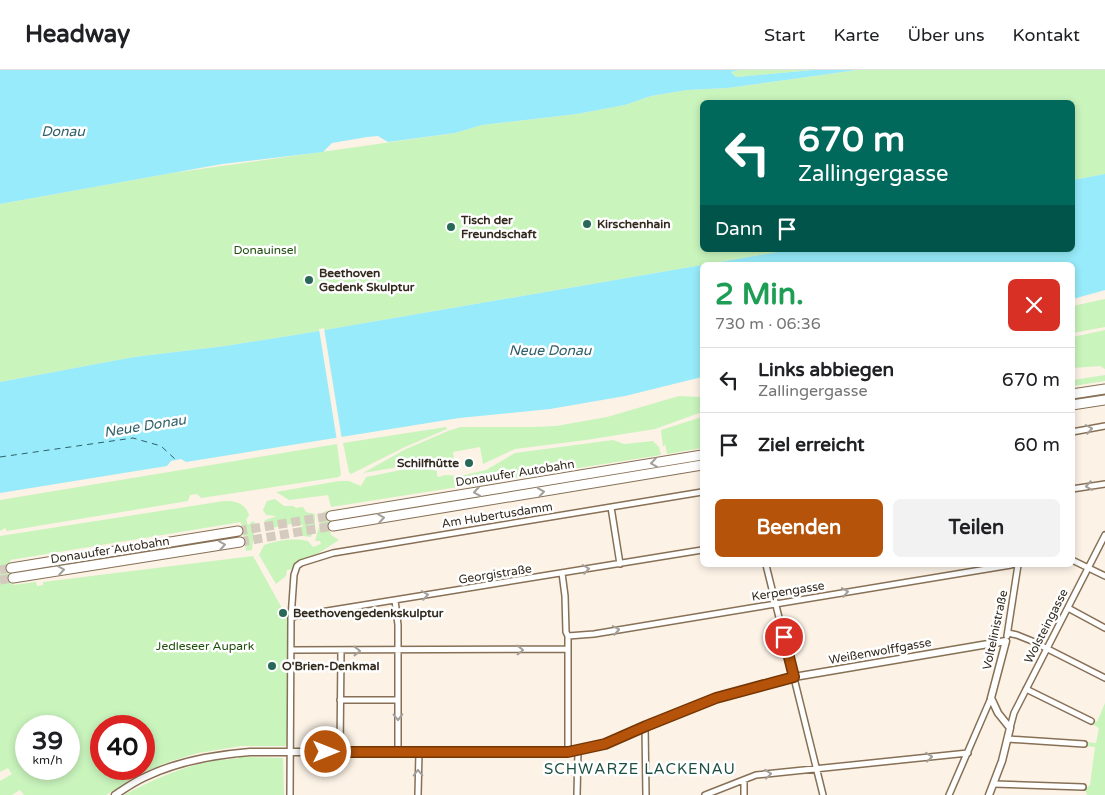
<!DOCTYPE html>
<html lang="de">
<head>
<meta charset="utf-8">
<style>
	:root { --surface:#fff; --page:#f2f2f2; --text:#202124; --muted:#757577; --line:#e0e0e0; --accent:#b45309 }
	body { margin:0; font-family:"Varela Round",sans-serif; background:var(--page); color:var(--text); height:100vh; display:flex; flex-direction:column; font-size:19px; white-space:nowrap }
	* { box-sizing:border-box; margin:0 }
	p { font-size:16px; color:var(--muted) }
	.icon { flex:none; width:28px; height:28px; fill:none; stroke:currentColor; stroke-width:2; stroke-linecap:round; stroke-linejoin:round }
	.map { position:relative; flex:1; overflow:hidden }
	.sheet { position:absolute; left:700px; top:192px; width:375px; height:305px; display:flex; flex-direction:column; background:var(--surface); border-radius:8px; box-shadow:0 2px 8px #0003 }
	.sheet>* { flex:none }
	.guide { position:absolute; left:700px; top:30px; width:375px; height:152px; border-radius:8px; box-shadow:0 2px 8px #0003; background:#00695c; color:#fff; overflow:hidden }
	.speed { position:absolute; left:15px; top:645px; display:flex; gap:10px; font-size:25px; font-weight:700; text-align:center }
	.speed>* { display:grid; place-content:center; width:65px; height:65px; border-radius:50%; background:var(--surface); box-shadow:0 2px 8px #0003; line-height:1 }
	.speed small { font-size:12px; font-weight:400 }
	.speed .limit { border:8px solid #d22; background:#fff; color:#111 }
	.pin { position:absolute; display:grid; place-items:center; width:42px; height:42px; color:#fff; margin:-21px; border:2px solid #fff; border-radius:50%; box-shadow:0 1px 5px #0007 }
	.me { position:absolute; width:55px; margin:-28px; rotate:90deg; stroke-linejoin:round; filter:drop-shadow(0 0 4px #0008) }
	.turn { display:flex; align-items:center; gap:18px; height:105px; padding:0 15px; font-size:22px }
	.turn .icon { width:65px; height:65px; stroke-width:2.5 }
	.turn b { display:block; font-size:35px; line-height:42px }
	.then { display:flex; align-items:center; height:48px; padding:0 15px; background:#0003; gap:10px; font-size:19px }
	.round { display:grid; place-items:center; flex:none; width:52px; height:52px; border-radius:8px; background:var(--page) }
	.summary { display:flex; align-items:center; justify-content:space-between; height:85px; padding:0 15px }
	h1 { font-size:30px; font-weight:700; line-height:38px; color:#1e9e55 }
	.cta { display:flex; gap:10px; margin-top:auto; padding:10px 15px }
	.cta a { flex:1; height:58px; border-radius:8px; background:var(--accent); color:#fff; font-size:20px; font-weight:700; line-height:58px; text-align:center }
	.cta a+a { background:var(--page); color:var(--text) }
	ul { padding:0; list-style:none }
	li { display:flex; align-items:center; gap:15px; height:65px; padding:0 15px; border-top:1px solid var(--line) }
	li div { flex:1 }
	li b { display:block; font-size:19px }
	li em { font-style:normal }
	header { display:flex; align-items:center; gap:30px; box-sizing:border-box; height:70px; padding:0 25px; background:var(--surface); border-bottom:1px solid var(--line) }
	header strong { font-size:24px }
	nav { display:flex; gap:28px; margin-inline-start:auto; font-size:18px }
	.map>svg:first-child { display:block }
	.green { fill:#c9f4bc; fill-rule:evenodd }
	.water { fill:#97ebfa }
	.pier { fill:#fcf2e6 }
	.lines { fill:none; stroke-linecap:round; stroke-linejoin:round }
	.ferry { stroke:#306069; stroke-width:1; stroke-dasharray:6 5; stroke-linecap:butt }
	.motorway-tunnel { stroke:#d4cabe; stroke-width:9; stroke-dasharray:9 4.5; stroke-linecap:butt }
	.minor-casing { stroke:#877055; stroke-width:8 }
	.tertiary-casing { stroke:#877055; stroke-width:9 }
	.motorway-casing { stroke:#877055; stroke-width:11 }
	.minor { stroke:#fff; stroke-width:5 }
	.tertiary { stroke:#fff; stroke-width:6 }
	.motorway { stroke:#fff; stroke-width:9 }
	.oneway { stroke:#a39f9a }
	.route-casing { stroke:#753606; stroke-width:12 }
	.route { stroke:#b45309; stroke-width:9 }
	.poi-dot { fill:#276857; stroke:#fff; stroke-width:2 }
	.labels { text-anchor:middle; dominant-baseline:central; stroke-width:5; stroke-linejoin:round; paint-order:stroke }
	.poi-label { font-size:12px; font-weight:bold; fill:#332a1e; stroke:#fff; text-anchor:start }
	.park-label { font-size:12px; fill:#20500e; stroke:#fff }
	.street-label { font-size:12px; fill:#332a1e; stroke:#fff }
	.water-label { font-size:14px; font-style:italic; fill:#306069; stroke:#fff }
	.quarter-label { font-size:15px; letter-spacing:1px; fill:#1d5042; stroke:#fff }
</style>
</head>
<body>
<header>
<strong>Headway</strong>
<nav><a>Start</a><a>Karte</a><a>Über uns</a><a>Kontakt</a></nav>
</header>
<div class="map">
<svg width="1105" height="725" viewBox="0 0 1105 725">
	<rect width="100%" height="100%" fill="#fcf2e6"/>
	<path class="green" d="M739 0H813L736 7 731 2Z
		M857 0H1105V104L1073 110 1072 32H702V180H789L313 262 225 276 134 287 0 312V134L172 103 455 63 482 55 577 44 625 35 651 26 687 20 728 18Z
		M1105 229V257L1073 263V236Z
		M1105 260V299L1100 296 1073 298V267Z
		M1105 305V311L1073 316V310Z
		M679 326 702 327V342L655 359 586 370 515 379 483 394 480 377 453 382 455 398 450 399 423 393 363 403 406 379 448 361 461 357H535L556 356 607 347Z
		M702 347V378L667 384 665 374 663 377 661 360Z
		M446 357 447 359 405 377 351 404 349 402 343 373Z
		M613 370 624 374 653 371 659 377 661 385 331 437 328 425 289 430 276 422 339 411H349L361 416 366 407C389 403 414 395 437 401V406L439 407 445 405 460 406 486 400 515 383Z
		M337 374 341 404 339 407 201 428 197 424 190 425 188 431 7 461 5 458 0 461V430Z
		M275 429 284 436H293L296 438 303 437 306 442 315 444V457L311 467 303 466 300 460 303 455 296 453 267 459 264 454 265 450 277 446 266 445 263 440 267 431Z
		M224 431C236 431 245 433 249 445L246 450 248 455 253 451 255 453 252 480 246 481 241 452 10 490 13 515 36 512 37 516 43 515V512L253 486 288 549V673L285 676H241L198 683 171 691 147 701 106 725H24L20 720 12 725H0V711L12 704 8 698 0 702V466ZM26 656H69V699H26ZM101 656H144V699H101Z
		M327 440 331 465 339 470 317 484 301 490 293 499 287 500 286 506 276 514 259 485 264 475C279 470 292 468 308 471L313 477 321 474 320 471H315L323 443Z
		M1105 633V725H1087L1085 719 1090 715 1095 677 1086 676 1087 672 1096 673 1099 658 1090 653 1091 650 1097 652Z
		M240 687 283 688 284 725H124C156 708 188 694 225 689L226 690 235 688 236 689Z"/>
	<path class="water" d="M0 0H739L731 2 736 7 813 0H857L728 18 687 20 651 26 625 35 577 44 482 55 455 63 388 72 378 66 367 67 332 73 323 82 222 94 0 134Z
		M1105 104V220L1073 229 1072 195H703L789 180H1072L1073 110Z
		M702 195V307L625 326 550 339 459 348 186 392 181 389 171 391 167 396 0 423V312L134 287 225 276 313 262Z"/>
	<path class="pier" d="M324 258 342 370 337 371 319 259Z"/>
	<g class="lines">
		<path class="ferry" d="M0 387 133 368 161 376 176 390"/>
		<path class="motorway-tunnel" d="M238 461 331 446
			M240 472 333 456
			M0 500 11 498
			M0 510 13 508"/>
		<defs>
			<path id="minor" d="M1072 362 1105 356
				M1072 419 1105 414
				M611 437 620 494
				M1072 490 1105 506
				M766 495 823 725
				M562 503 565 526 566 562 568 566V682
				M395 530 398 555V682
				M1068 538 1105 558
				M291 548 296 546 702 480
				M1008 563 1017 565 1032 571 1105 608
				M568 566 594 564 1011 495
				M1007 566 1018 495
				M291 580 568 579
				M1026 619 1091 651
				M340 630H398
				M645 656 646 725
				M1010 658 1014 643 1105 465
				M1008 669 1084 674
				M340 682 341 581
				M744 710V725
				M994 714 1083 717
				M290 725 291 548 294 505 297 496 301 493 333 483 702 422
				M418 725 419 682
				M577 725 578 681
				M705 725 756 705 968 683
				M949 725 991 628"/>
			<path id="tertiary" d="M115 725C124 719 134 712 145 707 178 691 213 685 250 682H568L605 674 645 656 716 628 794 607 1006 571 991 628 998 643 1010 658 1002 691 989 725"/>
			<path id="motorway" d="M1072 324 1105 319
				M1072 335 1105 330
				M331 446 702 385
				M333 456 702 395
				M11 498 238 461
				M13 508 240 472"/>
		</defs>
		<use href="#minor" class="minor-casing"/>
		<use href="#tertiary" class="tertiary-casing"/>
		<use href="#motorway" class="motorway-casing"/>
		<use href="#minor" class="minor"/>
		<use href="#tertiary" class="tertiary"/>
		<use href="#motorway" class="motorway"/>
	</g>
	<defs><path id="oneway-chevron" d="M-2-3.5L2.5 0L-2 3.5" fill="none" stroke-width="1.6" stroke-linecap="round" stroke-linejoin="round" transform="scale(1.25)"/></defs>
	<g class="oneway">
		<use href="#oneway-chevron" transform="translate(1089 359) rotate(-10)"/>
		<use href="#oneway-chevron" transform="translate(654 393) rotate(171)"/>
		<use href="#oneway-chevron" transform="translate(1089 416) rotate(170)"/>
		<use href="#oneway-chevron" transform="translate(477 422) rotate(171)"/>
		<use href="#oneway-chevron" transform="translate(541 422) rotate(-9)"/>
		<use href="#oneway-chevron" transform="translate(381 448) rotate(-9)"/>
		<use href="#oneway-chevron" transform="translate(222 475) rotate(-9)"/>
		<use href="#oneway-chevron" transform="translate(586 499) rotate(-9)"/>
		<use href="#oneway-chevron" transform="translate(61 500) rotate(-9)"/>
		<use href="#oneway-chevron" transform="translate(845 522) rotate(-9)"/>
		<use href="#oneway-chevron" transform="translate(425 525) rotate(-9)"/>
		<use href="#oneway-chevron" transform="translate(616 560) rotate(-10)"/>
		<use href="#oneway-chevron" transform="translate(520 580) rotate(-1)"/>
		<use href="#oneway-chevron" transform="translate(357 581)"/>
		<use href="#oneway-chevron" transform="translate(398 647) rotate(89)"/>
		<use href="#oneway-chevron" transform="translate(929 687) rotate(-6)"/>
		<use href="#oneway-chevron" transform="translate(418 703) rotate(-90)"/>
		<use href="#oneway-chevron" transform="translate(768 704) rotate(-6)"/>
	</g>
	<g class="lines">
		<defs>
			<path id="route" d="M326 682H568L605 674 646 656 716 628 794 607 784 567"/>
		</defs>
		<use href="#route" class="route-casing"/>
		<use href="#route" class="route"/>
	</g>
	<g class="poi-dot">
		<circle cx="587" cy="154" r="5"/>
		<circle cx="451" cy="157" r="5"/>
		<circle cx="309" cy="210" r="5"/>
		<circle cx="469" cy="393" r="5"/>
		<circle cx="283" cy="543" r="5"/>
		<circle cx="272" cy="596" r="5"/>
	</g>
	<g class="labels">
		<g class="poi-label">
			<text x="461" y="150">Tisch der<tspan x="461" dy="14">Freundschaft</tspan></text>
			<text x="597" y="154">Kirschenhain</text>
			<text x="319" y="203">Beethoven<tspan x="319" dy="14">Gedenk Skulptur</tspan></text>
			<text x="459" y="393" text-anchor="end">Schilfhütte</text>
			<text x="293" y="543">Beethovengedenkskulptur</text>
			<text x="282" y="596">O'Brien-Denkmal</text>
		</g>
		<g class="park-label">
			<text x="265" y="180">Donauinsel</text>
			<text x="205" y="576">Jedleseer Aupark</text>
		</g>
		<g class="street-label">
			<text transform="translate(515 403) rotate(-9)">Donauufer Autobahn</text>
			<text transform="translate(497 445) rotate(-9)">Am Hubertusdamm</text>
			<text transform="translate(110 480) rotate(-9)">Donauufer Autobahn</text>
			<text transform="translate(495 504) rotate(-9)">Georgistraße</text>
			<text transform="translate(788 521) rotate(-9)">Kerpengasse</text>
			<text transform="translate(1046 556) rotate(-63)">Wolsteingasse</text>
			<text transform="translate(995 560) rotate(-78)">Voltelinistraße</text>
			<text transform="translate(880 581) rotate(-10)">Weißenwolffgasse</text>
		</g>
		<g class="water-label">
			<text x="63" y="61">Donau</text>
			<text x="550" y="280">Neue Donau</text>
			<text transform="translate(145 356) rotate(-9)">Neue Donau</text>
		</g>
		<g class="quarter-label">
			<text x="640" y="699">SCHWARZE LACKENAU</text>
		</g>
	</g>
</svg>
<div class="speed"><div>39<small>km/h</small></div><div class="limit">40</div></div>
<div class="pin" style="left:784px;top:567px;background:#d93025"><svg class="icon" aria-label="arrive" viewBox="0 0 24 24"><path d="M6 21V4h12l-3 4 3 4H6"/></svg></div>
<svg class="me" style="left:326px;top:682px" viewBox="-20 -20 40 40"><circle r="17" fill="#b45309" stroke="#fff" stroke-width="3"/><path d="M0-11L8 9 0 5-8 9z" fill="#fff"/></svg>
<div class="guide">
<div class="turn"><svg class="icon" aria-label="left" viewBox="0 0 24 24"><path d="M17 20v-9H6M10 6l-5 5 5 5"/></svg><div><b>670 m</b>Zallingergasse</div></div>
<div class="then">Dann<svg class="icon" aria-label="arrive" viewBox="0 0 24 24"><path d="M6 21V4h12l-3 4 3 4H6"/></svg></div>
</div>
<section class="sheet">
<div class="summary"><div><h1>2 Min.</h1><p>730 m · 06:36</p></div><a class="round" style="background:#d93025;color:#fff"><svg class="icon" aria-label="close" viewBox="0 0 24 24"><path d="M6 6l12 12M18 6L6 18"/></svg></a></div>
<ul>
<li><svg class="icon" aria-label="left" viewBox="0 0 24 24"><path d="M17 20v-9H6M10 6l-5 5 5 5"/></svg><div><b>Links abbiegen</b><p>Zallingergasse</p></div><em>670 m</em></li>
<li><svg class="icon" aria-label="arrive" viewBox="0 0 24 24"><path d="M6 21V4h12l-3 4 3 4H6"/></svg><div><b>Ziel erreicht</b></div><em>60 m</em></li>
</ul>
<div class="cta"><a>Beenden</a><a>Teilen</a></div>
</section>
</div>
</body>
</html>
